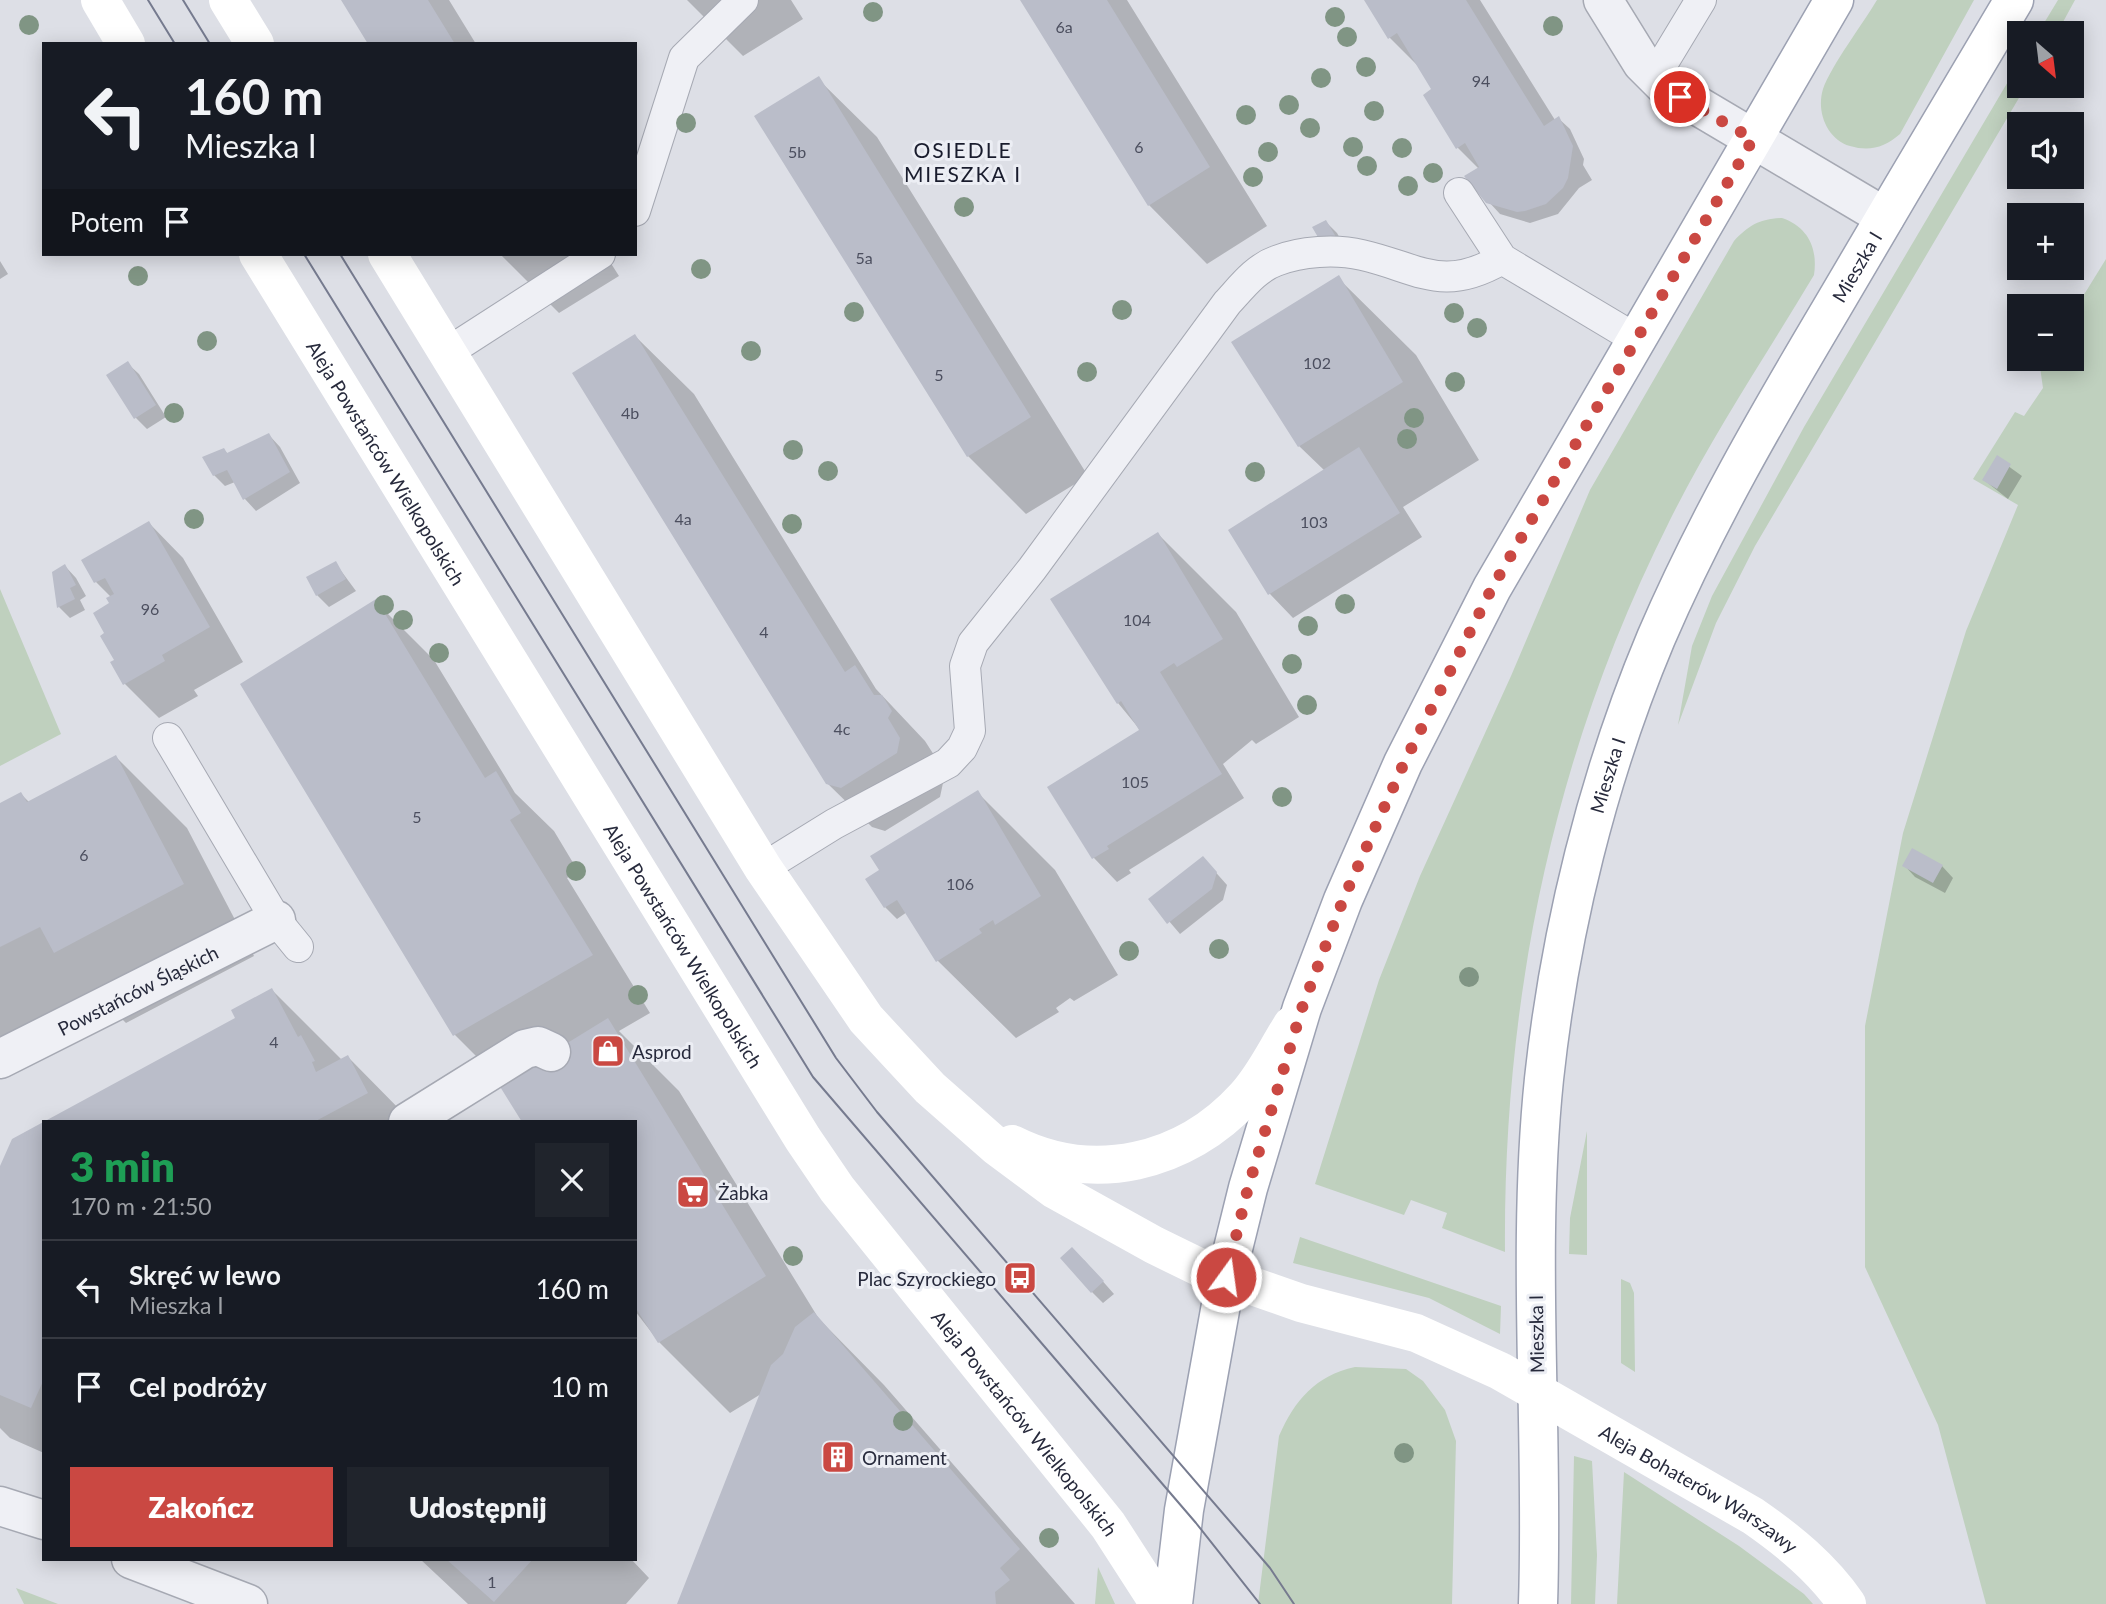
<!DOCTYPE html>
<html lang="pl">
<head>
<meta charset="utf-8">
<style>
	:root { --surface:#171b24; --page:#20242c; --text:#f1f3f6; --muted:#9ea1a6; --line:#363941; --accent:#ca4842 }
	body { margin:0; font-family:Lato,sans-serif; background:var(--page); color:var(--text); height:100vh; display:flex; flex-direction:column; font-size:26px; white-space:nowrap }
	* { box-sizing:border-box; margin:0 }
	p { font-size:23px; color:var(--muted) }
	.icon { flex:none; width:38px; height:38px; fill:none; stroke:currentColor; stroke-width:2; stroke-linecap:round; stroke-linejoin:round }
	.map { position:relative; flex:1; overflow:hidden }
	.sheet { position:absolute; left:42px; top:1120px; width:595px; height:441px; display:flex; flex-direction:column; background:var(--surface); border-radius:0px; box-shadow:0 4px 18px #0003 }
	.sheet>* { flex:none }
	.top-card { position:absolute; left:42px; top:42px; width:595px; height:214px; border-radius:0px; box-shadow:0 4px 18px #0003; background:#171b24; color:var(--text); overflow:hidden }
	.needle { width:46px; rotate:152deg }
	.buttons { position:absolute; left:2007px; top:21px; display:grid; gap:14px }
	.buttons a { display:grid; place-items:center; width:77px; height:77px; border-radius:0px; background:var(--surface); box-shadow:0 4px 18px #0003; font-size:35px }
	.pin { position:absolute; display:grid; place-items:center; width:60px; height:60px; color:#fff; margin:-30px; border:4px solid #fff; border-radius:50%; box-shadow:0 2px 7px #0007 }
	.me { position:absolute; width:77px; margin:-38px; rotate:14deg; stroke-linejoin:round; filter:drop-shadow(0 0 5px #0008) }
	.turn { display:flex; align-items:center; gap:24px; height:147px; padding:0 28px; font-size:32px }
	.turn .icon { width:91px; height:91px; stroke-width:2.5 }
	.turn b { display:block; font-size:49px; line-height:60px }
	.then { display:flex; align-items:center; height:66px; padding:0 28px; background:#0003; gap:14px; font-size:26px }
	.round { display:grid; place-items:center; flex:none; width:74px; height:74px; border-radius:0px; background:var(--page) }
	.headline { display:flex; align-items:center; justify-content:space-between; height:119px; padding:0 28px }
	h1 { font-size:42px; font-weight:800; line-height:52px; color:#1e9e55 }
	.action { display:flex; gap:14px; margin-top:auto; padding:14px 28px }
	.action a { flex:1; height:80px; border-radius:0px; background:var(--accent); color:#fff; font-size:28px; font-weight:800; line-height:80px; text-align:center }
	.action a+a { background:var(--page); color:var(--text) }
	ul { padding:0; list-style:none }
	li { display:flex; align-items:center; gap:21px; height:98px; padding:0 28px; border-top:2px solid var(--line) }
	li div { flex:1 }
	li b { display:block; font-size:26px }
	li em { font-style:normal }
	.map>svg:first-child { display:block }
	.green { fill:#bfd0be }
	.shadow { fill:#0003 }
	.building { fill:#babdc9 }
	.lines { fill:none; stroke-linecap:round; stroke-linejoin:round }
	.lane-casing { stroke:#a6a9b3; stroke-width:32 }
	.street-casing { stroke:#a6a9b3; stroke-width:41 }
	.primary-casing { stroke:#9ca1b2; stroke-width:41 }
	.lane { stroke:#eff0f5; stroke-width:30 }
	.street { stroke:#eff0f5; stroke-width:38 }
	.secondary { stroke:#fff; stroke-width:38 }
	.primary { stroke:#fff; stroke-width:38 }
	.tram { stroke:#767b8f; stroke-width:2 }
	.tree { fill:#809584 }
	.route { stroke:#ca4842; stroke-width:12; stroke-dasharray:0 21.6 }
	.labels { text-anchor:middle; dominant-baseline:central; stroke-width:6; stroke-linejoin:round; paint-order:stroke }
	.number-label { font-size:16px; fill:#4c4f5f }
	.street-label { font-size:19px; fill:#272a3c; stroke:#eceef4 }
	.poi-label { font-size:19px; fill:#272a3c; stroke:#eceef4; text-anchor:start }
	.neighbourhood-label { font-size:21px; letter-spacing:2px; fill:#191c2d; stroke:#eceef4 }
</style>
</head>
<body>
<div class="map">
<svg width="2106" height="1604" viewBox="0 0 2106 1604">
	<rect width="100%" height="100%" fill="#dddfe6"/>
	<path class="green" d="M1877 0H1974L1900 134C1885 147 1870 152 1850 146 1827 139 1816 112 1823 89 1831 66 1864 22 1877 0Z
		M2058 0H2075L2057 33H2038Z
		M2019 63 2020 86H2026L1755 546 1716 623 1678 725 1692 646 1712 596 1804 427Z
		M1782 218C1808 227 1818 248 1814 275 1765 357 1711 437 1669 522 1554 751 1503 997 1505 1252L1442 1228 1447 1213 1411 1200 1404 1215 1315 1184 1379 980 1420 876 1511 676 1590 490 1734 241C1749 225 1760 219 1782 218Z
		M2106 259V1604H1986L1938 1425 1865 1267V1026L1903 833 1966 631 2018 505 1973 479 2015 412 2024 416 2043 388 2040 367 2045 359H2072V314Z
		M0 589 61 734 0 766Z
		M1587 1131V1255L1569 1254 1570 1218Z
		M1300 1237 1501 1306 1500 1334 1429 1298 1293 1263Z
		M1621 1279 1630 1283 1634 1293 1635 1372 1621 1363Z
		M1355 1367 1406 1369 1423 1381 1445 1410 1456 1441 1452 1604H1258L1279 1436C1295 1400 1315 1376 1355 1367Z
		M1574 1456 1592 1461 1597 1555 1595 1604H1571Z
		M1624 1472 1739 1546 1804 1594 1813 1604H1617Z
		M1098 1567 1115 1604H1095Z
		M16 1588 58 1604H24Z"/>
	<path class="shadow" d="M343 0H449L476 44H370Z
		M687 0H791L803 19 743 56Z
		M1022 0H1127L1267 226 1207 264 1149 205Z
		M1366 0H1480L1555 120 1558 118 1570 129 1584 159 1583 165 1592 180 1579 188 1558 214 1530 223 1500 214 1488 201 1479 169 1458 148 1434 90 1421 69 1390 38Z
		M818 79 877 137 1088 476 1026 514 968 456Z
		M1326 222 1337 233 1346 249 1335 254Z
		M500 254H605L619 276 559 313Z
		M0 261 8 274 0 279Z
		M1338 278 1416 355 1479 460 1403 507 1422 537 1293 618 1270 594 1230 530 1325 471 1299 446Z
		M635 336 694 394 876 689 925 741 934 755 930 763 943 783 940 797 885 831 872 827 827 783Z
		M127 363 139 374 166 417 147 429 136 418Z
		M269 435 280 447 300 483 256 511 245 499 235 482 225 486 214 475 224 450 228 454Z
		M1997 458 2022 476 2008 499 1984 480Z
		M149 523 183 558 243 662 194 690 198 696 159 718 125 684 113 663 116 661 106 633 111 597 96 582 83 561Z
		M1158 534 1236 612 1299 717 1256 744 1252 740 1223 764 1244 798 1129 870 1131 873 1117 882 1094 858 1050 788 1141 731 1118 703Z
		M336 564 356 591 329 607 317 595 308 578Z
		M65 566 76 578 86 596 80 600 85 610 70 618 59 607 54 573Z
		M376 602 434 660 515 793 554 831 578 871 567 878 650 1013 619 1031 679 1091 819 1319 884 1385 1075 1604H679L761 1394 730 1413 659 1342 635 1311V1122L504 1084 455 1035 242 685Z
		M116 757 187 828 254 956 126 1023 104 1001 0 1053V805L21 794 30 803Z
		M977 792 1055 870 1118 975 1074 1001 1070 998 1056 1008 1059 1012 1016 1038 938 961 907 912 897 919 885 907Z
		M1203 858 1227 885 1223 900 1180 934 1151 900Z
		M1904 865 1942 866 1953 878 1945 893 1915 877Z
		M272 990 342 1060 348 1057 412 1122H47L238 1019Z
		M44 1123V1453L10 1438 0 1428V1170Z
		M1084 1260 1114 1294 1103 1303 1092 1292Z
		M420 1559H631L649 1578 626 1604H468Z"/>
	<path class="building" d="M341 0H428L455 44H368Z
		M1020 0H1107L1210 167 1148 206Z
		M1364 0H1466L1544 126 1559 116 1573 146 1568 178 1563 188 1546 204 1525 211 1517 212 1486 203 1464 176 1479 167 1465 143 1456 149 1423 95 1431 89 1397 33 1388 39Z
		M819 76 1031 417 967 457 754 116Z
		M1326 220 1336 237 1322 244 1312 227Z
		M1339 275 1403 382 1298 447 1231 342Z
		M635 334 845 672 855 665 874 695H882L892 711 888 718 900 738 897 753 841 788 826 784 572 373Z
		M128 361 156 405 134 419 106 375Z
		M269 433 290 472 243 500 227 470 213 476 202 457 224 448 227 453Z
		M1359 447 1400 513 1268 595 1228 530Z
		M1997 455 2011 464 1997 489 1982 480Z
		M149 521 210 627 162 655 165 661 123 685 110 662 114 660 100 636 104 633 93 613 109 603 106 598 114 594 105 578 94 583 81 560Z
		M1158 532 1223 639 1177 667 1174 663 1160 672 1222 774 1107 846 1109 849 1092 859 1047 787 1139 730 1121 701 1117 704 1050 599Z
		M336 561 346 579 316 596 306 577Z
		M65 564 76 585 70 588 75 599 57 608 52 572Z
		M376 599 485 778 496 771 521 813 510 820 593 955 453 1036 240 684Z
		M116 755 184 884 54 953 40 927 0 947V803L21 792 27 802Z
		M978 790 1041 896 995 925 993 920 979 929 982 933 936 962 897 900 884 908 865 879 879 870 870 856Z
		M1912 848 1943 865 1933 883 1902 866Z
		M1203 856 1217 872 1212 889 1167 924 1148 899Z
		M272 988 298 1037 301 1035 315 1061 312 1062 316 1072 348 1055 368 1093 314 1122H44V1379L31 1408 0 1395V1166L12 1139 235 1018 231 1010Z
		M608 1018 766 1276 658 1343 635 1307V1122H522L499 1085Z
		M1072 1247 1104 1281 1091 1293 1060 1258Z
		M814 1312 1020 1549 1000 1568 1010 1580 995 1592 996 1604H677L771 1365 783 1354 795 1327Z
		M446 1559H533L494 1602Z"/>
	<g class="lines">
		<defs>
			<path id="lane" d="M1655 76 1701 0
				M1459 193 1502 259
				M635 211 684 58 743 0
				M448 352 600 254
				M168 738 276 920 298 947
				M763 868 834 824 948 763 962 748 970 731 965 666 973 643 1032 569 1227 303C1241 288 1256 268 1276 261 1301 251 1336 249 1362 255 1419 268 1442 294 1502 259L1636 339"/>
			<g id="street">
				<path d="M1603 0 1642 63 1666 87 1885 217"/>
				<path id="s1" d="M0 1059 276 920"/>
				<path d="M408 1122 525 1049 538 1046 551 1052"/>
				<path d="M0 1506 44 1520"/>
				<path d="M131 1559 248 1604"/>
			</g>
			<g id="primary">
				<path d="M1173 1604 1184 1510 1226 1277 1248 1188 1302 1008 1343 900 1403 763 1492 588 1834 0"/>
				<path id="s4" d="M1538 1604C1544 1429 1526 1254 1544 1079 1560 930 1598 776 1656 638 1705 524 1767 417 1830 311 1891 207 1952 104 2014 0"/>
			</g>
		</defs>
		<use href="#lane" class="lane-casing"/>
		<use href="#street" class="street-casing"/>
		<use href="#primary" class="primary-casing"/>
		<use href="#lane" class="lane"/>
		<use href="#street" class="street"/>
		<g class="secondary">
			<path d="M100 0 126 44"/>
			<path d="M228 0 255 44"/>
			<path id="s2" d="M258 254 803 1139 837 1189 1108 1525 1159 1604"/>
			<path id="s3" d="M387 254 763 868 866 1019 930 1088 997 1147 1055 1190 1154 1245 1201 1268 1301 1303 1416 1333 1500 1371 1753 1516C1789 1541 1822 1568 1847 1604"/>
			<path d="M1012 1144C1093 1185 1185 1163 1245 1097 1264 1077 1277 1048 1292 1025"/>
		</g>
		<use href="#primary" class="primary"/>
		<path class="tram" d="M148 0 175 44
			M183 0 210 44
			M304 254 813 1077 1196 1523 1260 1604
			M340 254 836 1058 877 1112 1270 1568 1294 1604"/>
	</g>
	<g class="tree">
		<circle cx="873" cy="12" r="10"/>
		<circle cx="1335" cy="17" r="10"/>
		<circle cx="29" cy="25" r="10"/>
		<circle cx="1553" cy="26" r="10"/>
		<circle cx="1347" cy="37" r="10"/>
		<circle cx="1366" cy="67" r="10"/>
		<circle cx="1321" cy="78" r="10"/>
		<circle cx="1289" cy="105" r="10"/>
		<circle cx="1374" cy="111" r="10"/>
		<circle cx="1246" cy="115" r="10"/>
		<circle cx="686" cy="123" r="10"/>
		<circle cx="1310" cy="128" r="10"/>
		<circle cx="1353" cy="147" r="10"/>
		<circle cx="1402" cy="148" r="10"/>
		<circle cx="1268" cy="152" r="10"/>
		<circle cx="1367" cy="166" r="10"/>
		<circle cx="1433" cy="173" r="10"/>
		<circle cx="1253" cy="177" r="10"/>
		<circle cx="1408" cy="186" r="10"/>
		<circle cx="964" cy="207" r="10"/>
		<circle cx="701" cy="269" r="10"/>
		<circle cx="138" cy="276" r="10"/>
		<circle cx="1122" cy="310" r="10"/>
		<circle cx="854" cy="312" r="10"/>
		<circle cx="1454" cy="313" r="10"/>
		<circle cx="1477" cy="328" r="10"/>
		<circle cx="207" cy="341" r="10"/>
		<circle cx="751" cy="351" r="10"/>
		<circle cx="1087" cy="372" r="10"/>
		<circle cx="1455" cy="382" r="10"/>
		<circle cx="174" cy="413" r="10"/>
		<circle cx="1414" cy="418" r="10"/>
		<circle cx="1407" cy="439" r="10"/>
		<circle cx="793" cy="450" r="10"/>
		<circle cx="828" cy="471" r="10"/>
		<circle cx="1255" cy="472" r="10"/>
		<circle cx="194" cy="519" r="10"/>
		<circle cx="792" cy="524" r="10"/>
		<circle cx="1345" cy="604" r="10"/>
		<circle cx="384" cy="605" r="10"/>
		<circle cx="403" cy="620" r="10"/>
		<circle cx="1308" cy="626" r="10"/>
		<circle cx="439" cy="653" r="10"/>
		<circle cx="1292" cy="664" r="10"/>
		<circle cx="1307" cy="705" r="10"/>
		<circle cx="1282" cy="797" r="10"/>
		<circle cx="576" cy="871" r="10"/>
		<circle cx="1219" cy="949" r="10"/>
		<circle cx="1129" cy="951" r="10"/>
		<circle cx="1469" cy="977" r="10"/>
		<circle cx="638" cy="995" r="10"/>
		<circle cx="793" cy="1256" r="10"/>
		<circle cx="903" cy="1421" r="10"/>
		<circle cx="1404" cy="1453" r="10"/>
		<circle cx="1049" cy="1538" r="10"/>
	</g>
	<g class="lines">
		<path class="route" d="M1226 1277 1248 1188 1302 1008 1343 900 1404 763 1492 588 1753 139 1680 97"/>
	</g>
	<defs>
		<symbol id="shop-square" viewBox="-11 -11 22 22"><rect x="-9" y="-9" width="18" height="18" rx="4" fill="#ca4842" stroke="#eceef4"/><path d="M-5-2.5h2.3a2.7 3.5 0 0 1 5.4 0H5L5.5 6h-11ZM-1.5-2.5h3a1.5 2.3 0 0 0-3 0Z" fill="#fff"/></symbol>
		<symbol id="supermarket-square" viewBox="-11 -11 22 22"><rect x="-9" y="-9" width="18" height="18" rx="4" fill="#ca4842" stroke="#eceef4"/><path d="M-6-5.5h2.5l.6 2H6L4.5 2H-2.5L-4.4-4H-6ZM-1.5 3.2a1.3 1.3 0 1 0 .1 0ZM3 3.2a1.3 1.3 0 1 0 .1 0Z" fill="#fff"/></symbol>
		<symbol id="bus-square" viewBox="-11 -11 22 22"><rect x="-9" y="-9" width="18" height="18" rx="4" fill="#ca4842" stroke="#eceef4"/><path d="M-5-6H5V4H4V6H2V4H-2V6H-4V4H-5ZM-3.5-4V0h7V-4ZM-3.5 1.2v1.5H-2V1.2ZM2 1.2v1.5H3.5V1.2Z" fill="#fff"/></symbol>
		<symbol id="building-square" viewBox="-11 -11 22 22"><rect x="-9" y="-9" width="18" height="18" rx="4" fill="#ca4842" stroke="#eceef4"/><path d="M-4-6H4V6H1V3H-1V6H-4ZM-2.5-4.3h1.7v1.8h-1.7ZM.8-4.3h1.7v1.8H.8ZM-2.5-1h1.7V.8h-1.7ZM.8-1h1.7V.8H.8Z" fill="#fff"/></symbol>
	</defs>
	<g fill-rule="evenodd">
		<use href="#shop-square" x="589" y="1032" width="38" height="38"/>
		<use href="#supermarket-square" x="674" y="1173" width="38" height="38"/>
		<use href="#bus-square" x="1001" y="1259" width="38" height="38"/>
		<use href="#building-square" x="819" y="1438" width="38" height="38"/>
	</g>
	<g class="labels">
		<g class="number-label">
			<text x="1064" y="26">6a</text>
			<text x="1481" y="80">94</text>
			<text x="1139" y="146">6</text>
			<text x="797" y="151">5b</text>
			<text x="864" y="257">5a</text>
			<text x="1317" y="362">102</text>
			<text x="939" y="374">5</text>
			<text x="630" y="412">4b</text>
			<text x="683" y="518">4a</text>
			<text x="1314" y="521">103</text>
			<text x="150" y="608">96</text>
			<text x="1137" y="619">104</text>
			<text x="764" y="631">4</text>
			<text x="842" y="728">4c</text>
			<text x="1135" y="781">105</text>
			<text x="417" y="816">5</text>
			<text x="84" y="854">6</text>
			<text x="960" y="883">106</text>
			<text x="274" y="1041">4</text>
			<text x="492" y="1581">1</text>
		</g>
		<g class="street-label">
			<text stroke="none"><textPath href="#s4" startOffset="1404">Mieszka I</textPath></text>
			<text stroke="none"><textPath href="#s2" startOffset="245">Aleja Powstańców Wielkopolskich</textPath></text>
			<text stroke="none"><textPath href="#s4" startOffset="836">Mieszka I</textPath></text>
			<text stroke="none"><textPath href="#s2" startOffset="812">Aleja Powstańców Wielkopolskich</textPath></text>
			<text stroke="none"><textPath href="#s1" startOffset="154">Powstańców Śląskich</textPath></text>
			<text transform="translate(1536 1334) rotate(-91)">Mieszka I</text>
			<text stroke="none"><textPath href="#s2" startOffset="1400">Aleja Powstańców Wielkopolskich</textPath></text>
			<text stroke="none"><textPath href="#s3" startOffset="1872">Aleja Bohaterów Warszawy</textPath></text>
		</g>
		<g class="poi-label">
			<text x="632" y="1051">Asprod</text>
			<text x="718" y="1192">Żabka</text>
			<text x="996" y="1278" text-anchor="end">Plac Szyrockiego</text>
			<text x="862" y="1457">Ornament</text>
		</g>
		<g class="neighbourhood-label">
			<text x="963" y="149">OSIEDLE<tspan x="963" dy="24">MIESZKA I</tspan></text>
		</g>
	</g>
</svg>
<div class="buttons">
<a><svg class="needle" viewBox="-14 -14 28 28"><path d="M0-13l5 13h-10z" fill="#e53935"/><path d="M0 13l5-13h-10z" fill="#9ea1a6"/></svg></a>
<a><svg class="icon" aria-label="sound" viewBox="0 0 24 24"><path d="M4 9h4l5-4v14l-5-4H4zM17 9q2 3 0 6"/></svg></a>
<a>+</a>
<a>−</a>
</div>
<div class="pin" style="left:1680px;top:97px;background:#d93025"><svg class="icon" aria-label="arrive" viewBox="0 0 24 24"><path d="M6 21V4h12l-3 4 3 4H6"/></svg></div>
<svg class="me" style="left:1226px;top:1277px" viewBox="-20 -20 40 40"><circle r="17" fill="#ca4842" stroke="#fff" stroke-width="3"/><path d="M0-11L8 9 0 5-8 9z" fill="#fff"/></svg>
<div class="top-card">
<div class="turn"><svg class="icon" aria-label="left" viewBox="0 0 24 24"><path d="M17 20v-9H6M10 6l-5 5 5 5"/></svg><div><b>160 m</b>Mieszka I</div></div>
<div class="then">Potem<svg class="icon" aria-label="arrive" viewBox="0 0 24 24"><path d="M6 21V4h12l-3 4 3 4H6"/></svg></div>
</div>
<section class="sheet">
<div class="headline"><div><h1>3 min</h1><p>170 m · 21:50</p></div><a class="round"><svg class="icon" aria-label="close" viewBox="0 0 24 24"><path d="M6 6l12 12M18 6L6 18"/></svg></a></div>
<ul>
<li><svg class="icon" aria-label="left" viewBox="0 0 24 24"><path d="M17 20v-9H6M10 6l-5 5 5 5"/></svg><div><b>Skręć w lewo</b><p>Mieszka I</p></div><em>160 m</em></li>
<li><svg class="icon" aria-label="arrive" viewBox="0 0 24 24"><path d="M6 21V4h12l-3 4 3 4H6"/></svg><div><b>Cel podróży</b></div><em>10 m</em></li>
</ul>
<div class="action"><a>Zakończ</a><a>Udostępnij</a></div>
</section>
</div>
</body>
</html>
